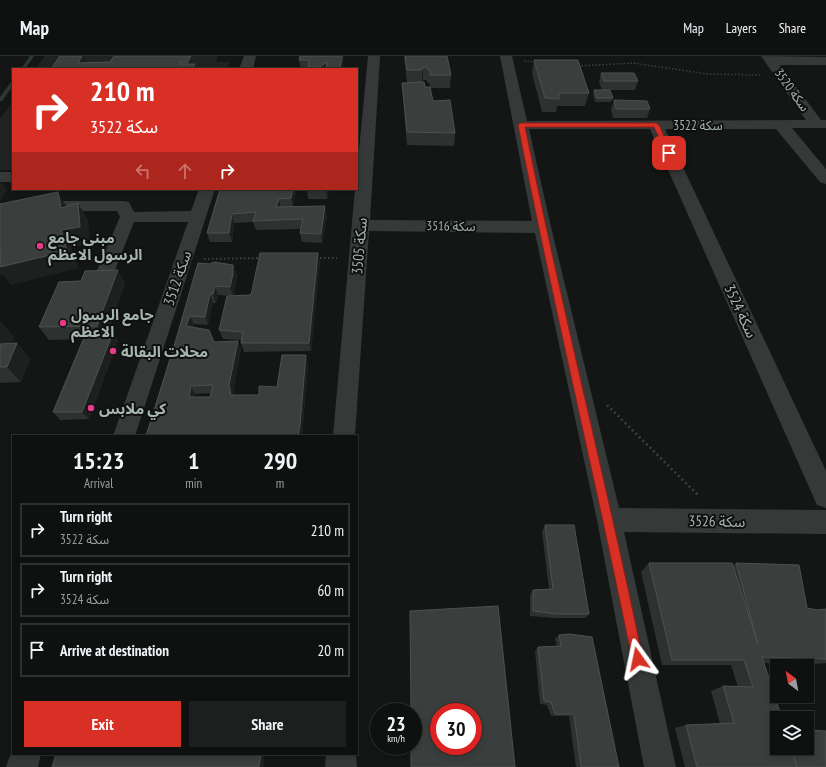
<!DOCTYPE html>
<html lang="en">
<head>
<meta charset="utf-8">
<style>
	:root { --surface:#0f1010; --page:#1d1e1e; --text:#f1f3f6; --muted:#9b9d9f; --line:#2f3030; --accent:#d93025 }
	body { margin:0; font-family:"PT Sans Narrow","Noto Sans Arabic",sans-serif; background:var(--page); color:var(--text); height:100vh; display:flex; flex-direction:column; font-size:15px; white-space:nowrap }
	* { box-sizing:border-box; margin:0 }
	p { font-size:13px; color:var(--muted) }
	.icon { flex:none; width:22px; height:22px; fill:none; stroke:currentColor; stroke-width:2; stroke-linecap:round; stroke-linejoin:round }
	.map { position:relative; flex:1; overflow:hidden }
	.drawer { position:absolute; left:12px; top:379px; width:346px; height:320px; display:flex; flex-direction:column; background:var(--surface); border-radius:0px; box-shadow:0 2px 6px #0003,0 0 0 1px var(--line) }
	.drawer>* { flex:none }
	.hud { position:absolute; left:12px; top:12px; width:346px; height:122px; border-radius:0px; box-shadow:0 2px 6px #0003,0 0 0 1px var(--line); background:#d93025; color:#fff; overflow:hidden }
	.needle { width:26px; rotate:328deg }
	.controls { position:absolute; left:770px; top:603px; display:grid; gap:8px }
	.controls a { display:grid; place-items:center; width:44px; height:44px; border-radius:0px; background:var(--surface); box-shadow:0 2px 6px #0003,0 0 0 1px var(--line); font-size:20px }
	.speed { position:absolute; left:370px; top:647px; display:flex; gap:8px; font-size:20px; font-weight:700; text-align:center }
	.speed>* { display:grid; place-content:center; width:52px; height:52px; border-radius:50%; background:var(--surface); box-shadow:0 2px 6px #0003,0 0 0 1px var(--line); line-height:1 }
	.speed small { font-size:10px; font-weight:400 }
	.speed .limit { border:6px solid #d22; background:#fff; color:#111 }
	.pin { position:absolute; display:grid; place-items:center; width:34px; height:34px; color:#fff; margin:-17px; border-radius:8px; box-shadow:0 2px 6px #0006 }
	.me { position:absolute; width:44px; margin:-22px; rotate:348deg; stroke-linejoin:round; filter:drop-shadow(0 0 3px #0008) }
	.turn { display:flex; align-items:center; gap:14px; height:84px; padding:0 12px; font-size:18px }
	.turn .icon { width:52px; height:52px; stroke-width:2.5 }
	.turn b { display:block; font-size:28px; line-height:34px }
	.lanes { display:flex; align-items:center; height:38px; padding:0 12px; background:#0003; justify-content:center; gap:20px; direction:ltr }
	.lanes .off { opacity:.35 }
	.eta { display:flex; justify-content:space-evenly; align-items:center; height:68px; text-align:center }
	.eta b { font-size:24px; font-weight:600; line-height:28px }
	.cta { display:flex; gap:8px; margin-top:auto; padding:8px 12px }
	.cta a { flex:1; height:46px; border-radius:0px; background:var(--accent); color:#fff; font-size:16px; font-weight:600; line-height:46px; text-align:center }
	.cta a+a { background:var(--page); color:var(--text) }
	ul { padding:0; list-style:none }
	li { display:flex; align-items:center; gap:12px; height:54px; margin:0 8px 6px; padding:0 4px; border:2px solid var(--line); border-radius:0px }
	li div { flex:1 }
	li b { display:block; font-size:15px }
	li em { font-style:normal }
	header { display:flex; align-items:center; gap:24px; box-sizing:border-box; height:56px; padding:0 20px; background:var(--surface); border-bottom:1px solid var(--line) }
	header strong { font-size:19px }
	nav { display:flex; gap:22px; margin-inline-start:auto; font-size:14px }
	.map>svg:first-child { display:block }
	.built { fill:#202322 }
	.lines { fill:none; stroke-linecap:round; stroke-linejoin:round }
	.stream { fill:#2b3930; fill-rule:evenodd }
	.path-far2 { stroke:#3b413f; stroke-width:1.5; stroke-dasharray:1.5 2; stroke-linecap:butt }
	.path-far1 { stroke:#3b413f; stroke-width:2; stroke-dasharray:1.5 2.5; stroke-linecap:butt }
	.path { stroke:#3b413f; stroke-width:2.5; stroke-dasharray:2 3; stroke-linecap:butt }
	.minor { fill:#353a39; fill-rule:evenodd }
	.wall { fill:#2d3130; fill-rule:evenodd }
	.shaded-wall { fill:#1e2020 }
	.building { fill:#3a3f3d; stroke:#4b524f; fill-rule:evenodd }
	.route { fill:#d93025; stroke:#8d1f18 }
	.poi-dot { fill:#e83a86; stroke:#0f1111; stroke-width:1.5 }
	.labels { text-anchor:middle; dominant-baseline:central; stroke-width:4; stroke-linejoin:round; paint-order:stroke }
	.far-street-label { font-size:13px; fill:#a7b5af; stroke:#0f1111 }
	.poi-label { font-size:15px; font-weight:bold; fill:#a7b5af; stroke:#0f1111; text-anchor:start }
	.street-label { font-size:15px; fill:#a7b5af; stroke:#0f1111 }
</style>
</head>
<body>
<header>
<strong>Map</strong>
<nav><a>Map</a><a>Layers</a><a>Share</a></nav>
</header>
<div class="map">
<svg width="826" height="711" viewBox="0 0 826 711">
	<rect width="100%" height="100%" fill="#141616"/>
	<path class="built" d="M45 0H218L216 6H230L227 13H36Z
		M13 45V114H0V63Z"/>
	<g class="lines">
		<path class="stream" d="M30 0H34L25 13H21Z
			M11 26H13V30L2 45H0V41Z"/>
		<path class="path-far2" d="M524 5 535 6
			M578 10 633 7 708 18 760 19"/>
		<path class="path-far1" d="M316 202H337
			M204 203 261 202"/>
		<path class="path" d="M607 349 699 440"/>
		<path class="minor" d="M244 0H256L253 13H239Z
			M368 0H380L370 164 532 165 500 0H512L527 65 806 64 761 0 826 1V9H780L821 64H826V72H792L826 113V128L820 126 776 73H665L826 415V452L817 449 650 73H529L551 171 619 452 826 454V478L624 476 676 711H644L597 464 535 177 369 175 355 380H333L355 133H357V115Z
			M0 116H13V126H0Z
			M199 133H215L135 380H113L188 166H134L113 219 111 224 104 225 97 224 95 219 120 161 117 155H50L44 154 42 150 44 146 50 145H123L129 146 134 156 191 155Z
			M13 692V698H41L38 711H6Z
			M326 698H356L357 711H325Z"/>
	</g>
	<path class="wall" d="M60 0H85L88 6H110L114 0H193L196 11 51 13Z
		M344 0 342 13H301L299 4Z
		M404 0H447L451 19 450 32H430L433 45 455 77 454 90 407 89 403 40 402 27H407ZM423 24H427V26L430 28V31H425L422 26Z
		M534 4 589 37 585 50H557L556 56H542L532 17Z
		M601 17 638 25 635 34H610L613 42 611 46H595L593 38 594 34H602L599 26Z
		M614 44 650 53 647 62H613L611 53Z
		M220 133H329L327 143H308L307 134 296 135 293 150 327 160 322 187 302 186 300 177 301 173 256 174 253 166 234 167 232 186H210L207 177Z
		M320 206 311 295 244 296 241 287 242 284 223 283 219 274 251 239Z
		M198 207 237 218 236 227 233 240 218 239 216 247H213L208 269 194 268 193 271 215 286 241 293 233 337V339H259L277 331 308 308 302 380H146L175 287ZM211 337 210 341H195V338Z
		M125 227 108 277H113L118 285 89 363 60 364 53 356 84 283 49 284 39 271Z
		M0 265 14 281 11 287H17L30 303 21 326 0 327Z
		M545 469 589 558 585 562H554L530 560V539L533 534 549 533 542 476Z
		M649 507 733 509 736 507 807 552 817 554 826 553V607L816 608 764 607 777 692 826 711H685L675 672 686 669 720 668 711 635 723 630 738 631 731 609H662L641 516Z
		M559 579 619 711H576L569 660H551L547 649 540 648 535 595 538 591 557 590 555 583Z"/>
	<path class="shaded-wall" d="M82 0H85L90 10 78 7Z
		M191 0H193L196 13H191L188 6Z
		M342 0H344L342 13H340Z
		M327 6 328 13H320V11Z
		M423 11V24L422 27V14Z
		M0 125 7 134 0 145Z
		M293 133H309V134L296 135 293 151 291 142Z
		M326 133H329L327 143Z
		M58 136 68 153 61 152Z
		M279 143 281 152 276 151Z
		M78 147 88 164 90 188 71 191 78 212 11 229 3 219H0V199L61 174Z
		M325 150 327 160 322 187 321 178Z
		M232 158 234 167 232 186 229 177Z
		M318 197 320 206 311 295 309 287Z
		M233 209 237 218 236 227 233 240 230 231Z
		M118 214 125 227 106 283 97 270Z
		M215 230 218 239 216 247 213 238Z
		M210 238 213 247 208 269 205 261Z
		M190 260 194 268 190 279 186 270Z
		M0 265 14 281 4 304 0 300Z
		M113 277 118 285 89 363 82 356Z
		M238 285 241 293 233 337 234 347 231 339 229 329Z
		M17 287 30 303 21 326 7 311Z
		M306 299 308 308 302 380H298Z
		M191 330 195 338 194 349 189 341Z
		M261 698H265L264 711H259Z"/>
	<path class="building" d="M60 0H82L78 7 110 6 114 0H191L188 6H181L179 8H195L192 13H51Z
		M300 0H342L340 13H326L327 6 320 11H308L309 4H299Z
		M405 0H447L451 19H430V14L427 13 428 11H423L422 14H407Z
		M534 4H578L589 37H559V43L545 42Z
		M601 17H634L638 25H604Z
		M424 26 425 31H430L433 45 450 44 455 77 407 76 402 27Z
		M594 34H610L613 42H597Z
		M614 44 647 45 650 53H616Z
		M220 133H293L291 142 279 143 276 151 325 150 321 178 300 177 303 163 253 165 256 156 232 158 229 177H207Z
		M307 133H326L307 134Z
		M58 136 61 152 78 147 80 171 61 174 67 195 0 211V202L1 199H0V148Z
		M260 197H318L309 287H241L243 276 219 274 227 240 251 239Z
		M214 206 233 209V218L230 231 215 230 213 238H210L205 261 190 260 186 270 209 274 214 286 238 285 229 329 231 339H259V330L277 331 282 299H306L300 369 298 380H146L175 287 198 207 210 208ZM213 329 210 341H189L191 330Z
		M118 214 97 270 39 271 59 226 81 225 85 215Z
		M86 277H113L82 356H53Z
		M17 287 7 311H0V288Z
		M545 469H574L589 558H557L533 555V534L553 533Z
		M649 507H732L758 588 736 507 799 509 807 552 817 554 826 553V603L762 601 782 662H777V692H791L797 711H697L686 669 734 667 723 630 753 631 744 604H672Z
		M498 550 515 711H411V690H413V656H411L410 555ZM439 656H473V690H439Z
		M570 578 592 581 619 711H581L574 658H555L551 646 544 645 538 591 561 590 559 579Z
		M807 674 826 675V711H797L791 692H807Z
		M56 698H261L259 711H52Z"/>
	<path class="route" d="M521 67H656L659 69 672 97 669 99 666 97 654 71H525C561 249 606 425 643 603L642 607 638 609 633 607 632 603C596 425 553 248 518 69Z"/>
	<g class="poi-dot">
		<circle cx="40" cy="190" r="4"/>
		<circle cx="63" cy="267" r="4"/>
		<circle cx="113" cy="295" r="4"/>
		<circle cx="91" cy="352" r="4"/>
	</g>
	<g class="labels">
		<g class="far-street-label">
			<text transform="translate(792 34) rotate(54)">سكة 3520</text>
			<text x="698" y="69">سكة 3522</text>
			<text transform="translate(451 170) rotate(1)">سكة 3516</text>
		</g>
		<g class="poi-label">
			<text x="48" y="181">مبنى جامع<tspan x="48" dy="17">الرسول الاعظم</tspan></text>
			<text x="71" y="258">جامع الرسول<tspan x="71" dy="17">الاعظم</tspan></text>
			<text x="121" y="295">محلات البقالة</text>
			<text x="99" y="352">كي ملابس</text>
		</g>
		<g class="street-label">
			<text transform="translate(359 190) rotate(-85)">سكة 3505</text>
			<text transform="translate(177 222) rotate(-71)">سكة 3512</text>
			<text transform="translate(741 255) rotate(65)">سكة 3524</text>
			<text transform="translate(717 465) rotate(1)">سكة 3526</text>
		</g>
	</g>
</svg>
<div class="controls">
<a><svg class="needle" viewBox="-14 -14 28 28"><path d="M0-13l5 13h-10z" fill="#e53935"/><path d="M0 13l5-13h-10z" fill="#9b9d9f"/></svg></a>
<a><svg class="icon" aria-label="layers" viewBox="0 0 24 24"><path d="M12 4l9 5-9 5-9-5zM3 14l9 5 9-5"/></svg></a>
</div>
<div class="speed"><div>23<small>km/h</small></div><div class="limit">30</div></div>
<div class="pin" style="left:669px;top:97px;background:#d93025"><svg class="icon" aria-label="arrive" viewBox="0 0 24 24"><path d="M6 21V4h12l-3 4 3 4H6"/></svg></div>
<svg class="me" style="left:638px;top:603px" viewBox="-20 -20 40 40"><path d="M0-17L14 15 0 8-14 15z" fill="#d93025" stroke="#fff" stroke-width="4"/></svg>
<div class="hud">
<div class="turn"><svg class="icon" aria-label="right" viewBox="0 0 24 24"><path d="M7 20v-9h11M14 6l5 5-5 5"/></svg><div><b>210 m</b>سكة 3522</div></div>
<div class="lanes"><svg class="icon off" aria-label="left" viewBox="0 0 24 24"><path d="M17 20v-9H6M10 6l-5 5 5 5"/></svg><svg class="icon off" aria-label="ahead" viewBox="0 0 24 24"><path d="M12 20V5M6 11l6-6 6 6"/></svg><svg class="icon" aria-label="right" viewBox="0 0 24 24"><path d="M7 20v-9h11M14 6l5 5-5 5"/></svg></div>
</div>
<section class="drawer">
<div class="eta">
<div><b>15:23</b><p>Arrival</p></div>
<div><b>1</b><p>min</p></div>
<div><b>290</b><p>m</p></div>
</div>
<ul>
<li><svg class="icon" aria-label="right" viewBox="0 0 24 24"><path d="M7 20v-9h11M14 6l5 5-5 5"/></svg><div><b>Turn right</b><p>سكة 3522</p></div><em>210 m</em></li>
<li><svg class="icon" aria-label="right" viewBox="0 0 24 24"><path d="M7 20v-9h11M14 6l5 5-5 5"/></svg><div><b>Turn right</b><p>سكة 3524</p></div><em>60 m</em></li>
<li><svg class="icon" aria-label="arrive" viewBox="0 0 24 24"><path d="M6 21V4h12l-3 4 3 4H6"/></svg><div><b>Arrive at destination</b></div><em>20 m</em></li>
</ul>
<div class="cta"><a>Exit</a><a>Share</a></div>
</section>
</div>
</body>
</html>
